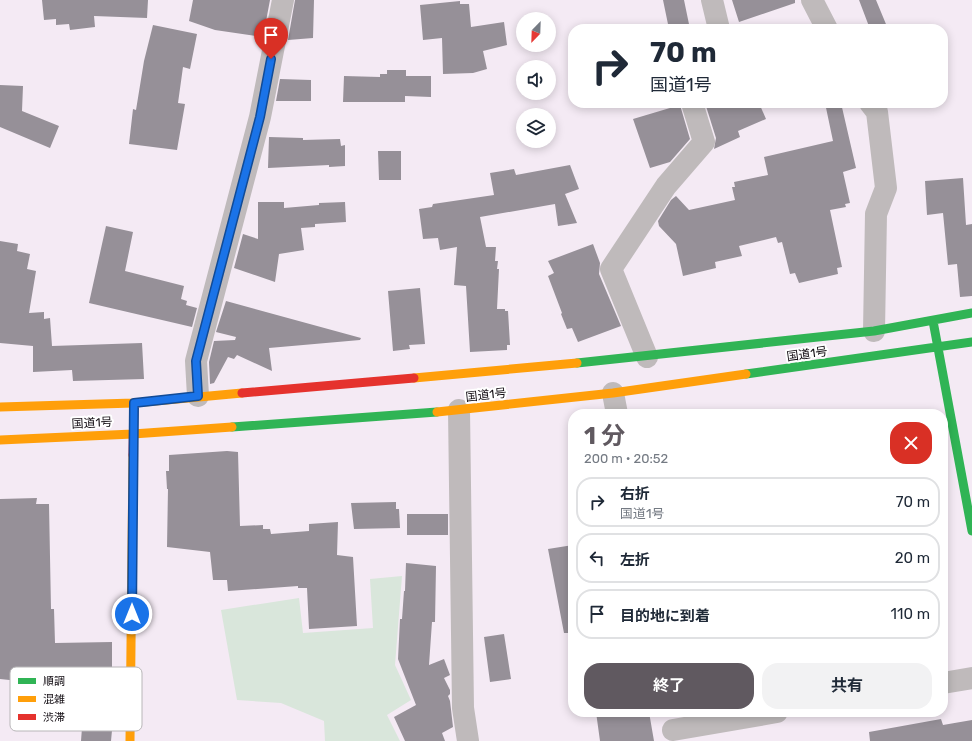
<!DOCTYPE html>
<html lang="ja">
<head>
<meta charset="utf-8">
<style>
	:root { --surface:#fff; --page:#f2f2f3; --text:#1f2937; --muted:#747a83; --line:#e0e1e3; --accent:#605960 }
	body { margin:0; font-family:Rubik,"Noto Sans JP",sans-serif; background:var(--page); color:var(--text); height:100vh; display:flex; flex-direction:column; font-size:15px; white-space:nowrap }
	* { box-sizing:border-box; margin:0 }
	p { font-size:13px; color:var(--muted) }
	.icon { flex:none; width:22px; height:22px; fill:none; stroke:currentColor; stroke-width:2; stroke-linecap:round; stroke-linejoin:round }
	.map { position:relative; flex:1; overflow:hidden }
	.sheet { position:absolute; left:568px; top:409px; width:380px; height:308px; display:flex; flex-direction:column; background:var(--surface); border-radius:16px; box-shadow:0 2px 10px #0003 }
	.sheet>* { flex:none }
	.hud { position:absolute; left:568px; top:24px; width:380px; height:84px; border-radius:16px; box-shadow:0 2px 10px #0003; background:#fff; color:var(--text); overflow:hidden }
	.needle { width:26px; rotate:203deg }
	.fabs { position:absolute; left:516px; top:12px; display:grid; gap:8px }
	.fabs a { display:grid; place-items:center; width:40px; height:40px; border-radius:50%; background:var(--surface); box-shadow:0 2px 10px #0003; font-size:20px }
	.pin { position:absolute; display:grid; place-items:center; width:34px; height:34px; color:#fff; margin:-41px -17px; border-radius:50% 50% 50% 0; rotate:-45deg; box-shadow:0 0 4px #0007 }
	.pin .icon { rotate:45deg }
	.me { position:absolute; width:44px; margin:-22px; rotate:0deg; stroke-linejoin:round; filter:drop-shadow(0 0 3px #0008) }
	.turn { display:flex; align-items:center; gap:14px; height:84px; padding:0 16px; font-size:18px }
	.turn .icon { width:52px; height:52px; stroke-width:2.5 }
	.turn b { display:block; font-size:28px; line-height:34px }
	.round { display:grid; place-items:center; flex:none; width:42px; height:42px; border-radius:16px; background:var(--page) }
	.head { display:flex; align-items:center; justify-content:space-between; height:68px; padding:0 16px }
	h1 { font-size:24px; font-weight:700; line-height:30px; color:var(--accent) }
	.button { display:flex; gap:8px; margin-top:auto; padding:8px 16px }
	.button a { flex:1; height:46px; border-radius:16px; background:var(--accent); color:#fff; font-size:16px; font-weight:700; line-height:46px; text-align:center }
	.button a+a { background:var(--page); color:var(--text) }
	ul { padding:0; list-style:none }
	li { display:flex; align-items:center; gap:12px; height:50px; margin:0 8px 6px; padding:0 8px; border:2px solid var(--line); border-radius:16px }
	li div { flex:1 }
	li b { display:block; font-size:15px }
	li em { font-style:normal }
	.map>svg:first-child { display:block }
	.green { fill:#d9e6db }
	.building { fill:#969098 }
	.lines { fill:none; stroke-linecap:round; stroke-linejoin:round }
	.street { stroke:#bfbabb; stroke-width:22 }
	.fast { stroke:#30b455; stroke-width:9 }
	.slow { stroke:#ff9f0a; stroke-width:9 }
	.jam { stroke:#e5322d; stroke-width:9 }
	.route-casing { stroke:#114b97; stroke-width:10 }
	.route { stroke:#1a73e8; stroke-width:7 }
	.labels { text-anchor:middle; dominant-baseline:central; stroke-width:4; stroke-linejoin:round; paint-order:stroke }
	.street-label { font-size:12px; fill:#110b11; stroke:#fff }
	.key { fill:#fff; stroke:#b8b6b8; stroke-width:1 }
	.key-label { font-size:11px; fill:#110b11 }
</style>
</head>
<body>
<div class="map">
<svg width="972" height="741" viewBox="0 0 972 741">
	<rect width="100%" height="100%" fill="#f4eaf4"/>
	<path class="green" d="M402 576 395 665 411 700 387 715 400 741H325L324 721 281 703 237 700 221 610 299 598 303 633 373 628 370 579Z"/>
	<path class="building" d="M42 0H148L147 18 94 16 95 27 70 30 69 24 56 25V19L44 20Z
		M193 0H270L263 37 215 30 189 21Z
		M295 0H314L313 38 288 40Z
		M663 0H684L690 29H669Z
		M732 0H795V3L739 22Z
		M859 0H876L888 29H870Z
		M460 1V4H469L471 27 504 22 507 45 483 51 487 69 473 73 443 74 442 38 423 40 420 5Z
		M153 25 197 34 190 69 183 67 178 103 185 104 177 150 129 144 133 109 136 110 144 61Z
		M387 70H406V76H431V97L405 96V102H343L344 76 380 77V74H387Z
		M280 79 311 80V101H276Z
		M0 85 23 86 22 111 59 126 50 148 0 127Z
		M705 103H759L766 119 738 131 740 137 714 149 716 138Z
		M825 103H841L856 168 843 172 850 203 845 204 846 207 830 210 842 267 837 268 838 274 799 283 795 273 790 274 782 242 778 243 776 237 739 246 742 256 715 262 716 268 683 276 676 244 659 226 658 221 671 200 676 196 689 210 735 200 732 187H735L734 182 768 175 764 157 833 141Z
		M680 105 690 139 670 162 650 168 633 119Z
		M269 137 303 138V140L340 139 341 146 345 145V166L329 167V165L268 168Z
		M378 151H401V180H379Z
		M570 165 579 189 565 194 577 223 558 226 555 204 480 217 486 247H496L495 261H498L497 269H499L497 309H505V311H508L510 345H507V350L470 352 466 286 454 285 457 247 440 250 438 238 423 239 419 209 432 207 433 204 494 195 490 173 514 169 516 175Z
		M963 178 966 225 972 224V296L960 297 957 264 948 265 943 213 927 215 925 181Z
		M258 202H284V208L319 205V203L345 202 346 222 315 224V227L301 228 304 250 279 254 275 282 234 268 243 234 258 239Z
		M106 226 133 232 125 271 184 286 181 299 187 301 186 305 197 308 192 327 89 303Z
		M0 241 18 244 17 251 30 254 27 269 36 271 29 313 44 312V319L50 318 52 346 142 343 144 379 73 381 72 370 33 372V346L0 343Z
		M593 244 600 263 599 274 621 326 578 342 572 328 567 329 561 314 562 313 548 276 554 273 548 261Z
		M420 288 425 344 409 345 410 349 393 351 388 291Z
		M226 301 361 338 360 340 269 348 272 371 237 355 234 359 228 357 214 383 210 384 209 362 214 341 235 340 236 337 216 332Z
		M227 451 238 452 240 526 263 525V529H270L271 534 309 531V524L338 522 337 555 353 557 357 626 309 629 307 588H298V586L228 591 227 580H213L210 552 167 547 168 489H167L166 471H169V455Z
		M37 498 36 504H49L51 609H54L55 643 112 642V709H114L111 741H81L85 688 0 679V499Z
		M396 502V509H399L400 528 354 529 351 503Z
		M407 514H448V535H407Z
		M573 545V633H564L548 549Z
		M406 563 436 566 435 622H432L429 665 444 659 450 675 444 678 450 690V694L448 696 450 701 453 727 442 733 445 741H405L394 717 416 705 398 659 400 619H402L404 591H405Z
		M504 634 511 679 490 682 484 637Z
		M596 712H649L654 741H600Z
		M941 719 943 725 972 720V741H870L869 732Z"/>
	<g class="lines">
		<path class="street" d="M712 0 719 29
			M812 0 827 29
			M870 103 877 112 886 188 876 214 874 331
			M647 357 611 269 666 186 704 142 692 103
			M613 393 617 414
			M198 396 196 361 260 117 283 0
			M459 410 463 708 468 741
			M943 683 972 678
			M673 730 777 712"/>
		<path class="fast" d="M933 321 972 531
			M577 363 874 331 972 313
			M746 374 972 342
			M232 427 437 412"/>
		<path class="slow" d="M414 378 577 363
			M0 407 134 403 242 393
			M437 412 613 393 746 374
			M0 440 133 434 232 427
			M130 741 133 455"/>
		<path class="jam" d="M242 393 414 378
			M133 455 134 403"/>
	</g>
	<g class="lines">
		<defs>
			<path id="route" d="M132 614 134 403 198 396 196 361 260 117 271 59"/>
		</defs>
		<use href="#route" class="route-casing"/>
		<use href="#route" class="route"/>
	</g>
	<g class="labels">
		<g class="street-label">
			<text transform="translate(807 354) rotate(-8)">国道1号</text>
			<text transform="translate(486 395) rotate(-6)">国道1号</text>
			<text transform="translate(92 423) rotate(-3)">国道1号</text>
		</g>
	</g>
	<rect x="10" y="667" width="132" height="64" rx="6" class="key"/>
	<rect x="18" y="678" width="18" height="6" fill="#30b455"/>
	<rect x="18" y="696" width="18" height="6" fill="#ff9f0a"/>
	<rect x="18" y="714" width="18" height="6" fill="#e5322d"/>
	<g class="key-label">
		<text x="43" y="685">順調</text>
		<text x="43" y="703">混雑</text>
		<text x="43" y="721">渋滞</text>
	</g>
</svg>
<div class="fabs">
<a><svg class="needle" viewBox="-14 -14 28 28"><path d="M0-13l5 13h-10z" fill="#e53935"/><path d="M0 13l5-13h-10z" fill="#747a83"/></svg></a>
<a><svg class="icon" aria-label="sound" viewBox="0 0 24 24"><path d="M4 9h4l5-4v14l-5-4H4zM17 9q2 3 0 6"/></svg></a>
<a><svg class="icon" aria-label="layers" viewBox="0 0 24 24"><path d="M12 4l9 5-9 5-9-5zM3 14l9 5 9-5"/></svg></a>
</div>
<div class="pin" style="left:271px;top:59px;background:#d93025"><svg class="icon" aria-label="arrive" viewBox="0 0 24 24"><path d="M6 21V4h12l-3 4 3 4H6"/></svg></div>
<svg class="me" style="left:132px;top:614px" viewBox="-20 -20 40 40"><circle r="17" fill="#1a73e8" stroke="#fff" stroke-width="3"/><path d="M0-11L8 9 0 5-8 9z" fill="#fff"/></svg>
<div class="hud">
<div class="turn"><svg class="icon" aria-label="right" viewBox="0 0 24 24"><path d="M7 20v-9h11M14 6l5 5-5 5"/></svg><div><b>70 m</b>国道1号</div></div>
</div>
<section class="sheet">
<div class="head"><div><h1>1 分</h1><p>200 m · 20:52</p></div><a class="round" style="background:#d93025;color:#fff"><svg class="icon" aria-label="close" viewBox="0 0 24 24"><path d="M6 6l12 12M18 6L6 18"/></svg></a></div>
<ul>
<li><svg class="icon" aria-label="right" viewBox="0 0 24 24"><path d="M7 20v-9h11M14 6l5 5-5 5"/></svg><div><b>右折</b><p>国道1号</p></div><em>70 m</em></li>
<li><svg class="icon" aria-label="left" viewBox="0 0 24 24"><path d="M17 20v-9H6M10 6l-5 5 5 5"/></svg><div><b>左折</b></div><em>20 m</em></li>
<li><svg class="icon" aria-label="arrive" viewBox="0 0 24 24"><path d="M6 21V4h12l-3 4 3 4H6"/></svg><div><b>目的地に到着</b></div><em>110 m</em></li>
</ul>
<div class="button"><a>終了</a><a>共有</a></div>
</section>
</div>
</body>
</html>
